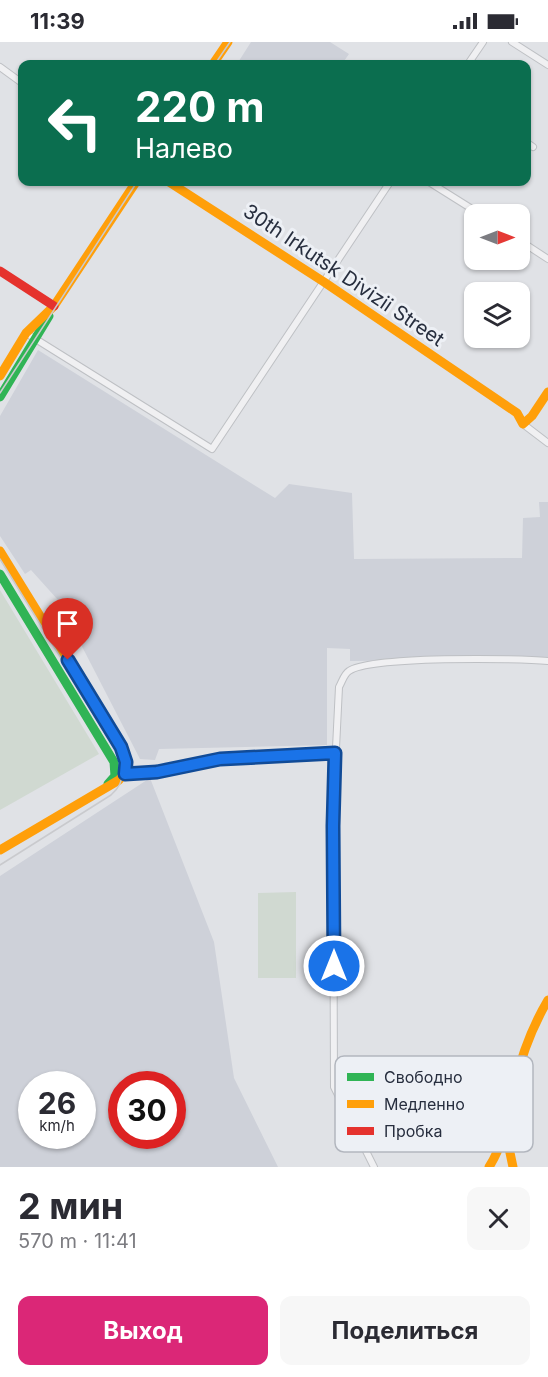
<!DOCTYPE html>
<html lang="ru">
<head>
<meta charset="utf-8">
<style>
	:root { --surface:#fff; --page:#f7f7f7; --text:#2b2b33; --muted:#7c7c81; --accent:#db2777 }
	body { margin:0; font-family:Inter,sans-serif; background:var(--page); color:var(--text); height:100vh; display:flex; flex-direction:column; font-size:22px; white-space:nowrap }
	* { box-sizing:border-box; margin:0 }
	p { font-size:20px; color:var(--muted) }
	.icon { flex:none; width:33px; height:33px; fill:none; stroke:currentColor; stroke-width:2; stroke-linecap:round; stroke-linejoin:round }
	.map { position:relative; height:1125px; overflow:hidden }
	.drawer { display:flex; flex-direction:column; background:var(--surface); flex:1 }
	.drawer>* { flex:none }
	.top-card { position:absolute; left:18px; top:18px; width:513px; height:126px; border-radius:12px; box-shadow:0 2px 4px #0004; background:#0b6e4f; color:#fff; overflow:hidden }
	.needle { width:39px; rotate:90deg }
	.controls { position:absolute; left:464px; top:162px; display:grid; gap:12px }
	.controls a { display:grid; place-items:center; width:66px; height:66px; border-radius:12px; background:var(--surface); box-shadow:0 2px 4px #0004; font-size:30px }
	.speed { position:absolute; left:18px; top:1029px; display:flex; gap:12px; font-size:30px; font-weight:700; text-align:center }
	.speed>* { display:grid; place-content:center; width:78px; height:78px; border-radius:50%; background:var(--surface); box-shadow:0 2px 4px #0004; line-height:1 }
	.speed small { font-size:15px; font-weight:400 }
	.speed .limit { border:9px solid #d22; background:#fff; color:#111 }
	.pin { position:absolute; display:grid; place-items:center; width:51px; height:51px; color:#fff; margin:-62px -26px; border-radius:50% 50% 50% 0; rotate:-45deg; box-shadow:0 0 6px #0007 }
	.pin .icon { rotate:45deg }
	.me { position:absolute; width:66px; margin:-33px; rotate:0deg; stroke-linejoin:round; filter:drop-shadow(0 0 4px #0008) }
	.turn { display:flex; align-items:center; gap:21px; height:126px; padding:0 18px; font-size:27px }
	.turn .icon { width:78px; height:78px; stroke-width:2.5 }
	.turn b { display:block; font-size:42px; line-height:51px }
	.round { display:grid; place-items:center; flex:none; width:63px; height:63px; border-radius:12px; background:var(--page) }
	.overview { display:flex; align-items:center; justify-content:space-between; height:102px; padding:0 18px }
	h1 { font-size:36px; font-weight:700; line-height:45px }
	.cta { display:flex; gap:12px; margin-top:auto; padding:12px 18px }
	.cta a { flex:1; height:69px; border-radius:12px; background:var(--accent); color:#fff; font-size:24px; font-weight:700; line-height:69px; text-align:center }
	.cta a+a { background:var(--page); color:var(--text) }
	.status { display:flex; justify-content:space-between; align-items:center; height:42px; padding:0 30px; background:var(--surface); direction:ltr }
	.status svg { height:16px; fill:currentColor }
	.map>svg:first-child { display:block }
	.built { fill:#ced1d9; fill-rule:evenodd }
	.green { fill:#d0d9d1 }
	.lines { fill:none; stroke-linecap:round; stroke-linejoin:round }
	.street-casing { stroke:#bec0c4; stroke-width:8 }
	.street { stroke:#f0f0f2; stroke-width:6 }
	.fast { stroke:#30b455; stroke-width:9 }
	.slow { stroke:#ff9f0a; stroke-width:9 }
	.jam { stroke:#e5322d; stroke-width:9 }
	.tram { stroke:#c9cacd; stroke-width:1.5 }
	.route-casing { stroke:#114b97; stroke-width:15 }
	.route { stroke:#1a73e8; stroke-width:10 }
	.labels { text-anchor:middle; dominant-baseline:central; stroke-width:6; stroke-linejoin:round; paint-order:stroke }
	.street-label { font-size:20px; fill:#272e3e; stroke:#edf0f5 }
	.key { fill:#edf0f5; stroke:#b2b6be; stroke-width:1.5 }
	.key-label { font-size:16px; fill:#272e3e }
</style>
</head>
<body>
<div class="status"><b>11:39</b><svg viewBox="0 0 49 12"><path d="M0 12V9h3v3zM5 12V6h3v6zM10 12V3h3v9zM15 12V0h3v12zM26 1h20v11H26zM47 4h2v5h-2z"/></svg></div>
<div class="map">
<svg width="548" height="1125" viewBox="0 0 548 1125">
	<rect width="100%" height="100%" fill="#e0e2e6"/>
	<path class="built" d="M251 0H330L349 12 342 22H237Z
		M38 308 275 456 289 442 352 451 354 517 522 516 523 476 540 475 539 460H548V617L350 619V607L327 606V703L159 707 155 718 140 717 58 558 31 528 25 532 0 494V374Z
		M150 736 214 900 234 1036 278 1125H0V834ZM32 1042H82V1094H32ZM122 1042H172V1094H122Z"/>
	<path class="green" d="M0 548 99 712 0 768Z
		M296 850V936H258V851Z"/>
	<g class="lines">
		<defs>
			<path id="street" d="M512 0 548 23
				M468 22 483 0
				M0 25 22 41
				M526 100 533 105
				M429 140 480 172
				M519 198 548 217
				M26 291 212 407 390 140
				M523 382 548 401
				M125 732 157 730 220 717 335 711
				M374 1125 334 1045 333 767 339 645C342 640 344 632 349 629 370 614 517 616 548 619"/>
		</defs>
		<use href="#street" class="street-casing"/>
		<use href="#street" class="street"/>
		<path class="fast" d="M0 355 49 274
			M0 532 114 720 115 734 108 742"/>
		<path class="slow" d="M213 22 228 0
			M169 140 324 240 517 371 523 382 532 374 548 350
			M0 334 26 291 54 264 136 140
			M0 509 121 705C127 717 129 727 119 738L0 808
			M510 1086 509 1106 513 1125
			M489 1125C505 1100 508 1073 514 1045 521 1015 532 985 548 958"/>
		<path class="jam" d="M0 229 54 264"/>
		<path class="tram" d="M215 22 230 0
			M0 351 137 140
			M0 517 115 704C124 722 128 738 111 753L0 823"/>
	</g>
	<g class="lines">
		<defs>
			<path id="route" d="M68 618 121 705 126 720 125 732 157 730 220 717 335 711 333 784 334 924"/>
		</defs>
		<use href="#route" class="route-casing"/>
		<use href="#route" class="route"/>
	</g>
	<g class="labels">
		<g class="street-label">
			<text transform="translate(344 233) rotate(34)">30th Irkutsk Divizii Street</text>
		</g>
	</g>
	<rect x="335" y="1014" width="198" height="96" rx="9" class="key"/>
	<rect x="347" y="1031" width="27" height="8" fill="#30b455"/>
	<rect x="347" y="1058" width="27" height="8" fill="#ff9f0a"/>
	<rect x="347" y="1085" width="27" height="8" fill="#e5322d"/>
	<g class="key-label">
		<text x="384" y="1041">Свободно</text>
		<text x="384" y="1068">Медленно</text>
		<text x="384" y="1095">Пробка</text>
	</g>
</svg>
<div class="controls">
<a><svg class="needle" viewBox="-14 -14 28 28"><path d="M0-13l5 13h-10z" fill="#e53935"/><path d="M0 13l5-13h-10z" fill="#7c7c81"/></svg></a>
<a><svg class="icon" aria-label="layers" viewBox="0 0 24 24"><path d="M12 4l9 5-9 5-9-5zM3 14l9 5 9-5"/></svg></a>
</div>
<div class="speed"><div>26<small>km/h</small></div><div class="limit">30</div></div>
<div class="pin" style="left:68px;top:618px;background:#d93025"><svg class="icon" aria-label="arrive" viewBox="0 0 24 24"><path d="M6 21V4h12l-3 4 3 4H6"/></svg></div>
<svg class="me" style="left:334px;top:924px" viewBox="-20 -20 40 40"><circle r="17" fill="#1a73e8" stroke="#fff" stroke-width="3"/><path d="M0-11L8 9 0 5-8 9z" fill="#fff"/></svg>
<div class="top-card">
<div class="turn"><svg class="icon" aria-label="left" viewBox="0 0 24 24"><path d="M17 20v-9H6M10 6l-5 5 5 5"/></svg><div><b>220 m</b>Налево</div></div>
</div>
</div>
<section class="drawer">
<div class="overview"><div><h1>2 мин</h1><p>570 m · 11:41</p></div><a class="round"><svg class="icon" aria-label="close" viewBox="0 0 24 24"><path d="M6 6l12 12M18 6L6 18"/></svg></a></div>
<div class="cta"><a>Выход</a><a>Поделиться</a></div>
</section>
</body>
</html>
